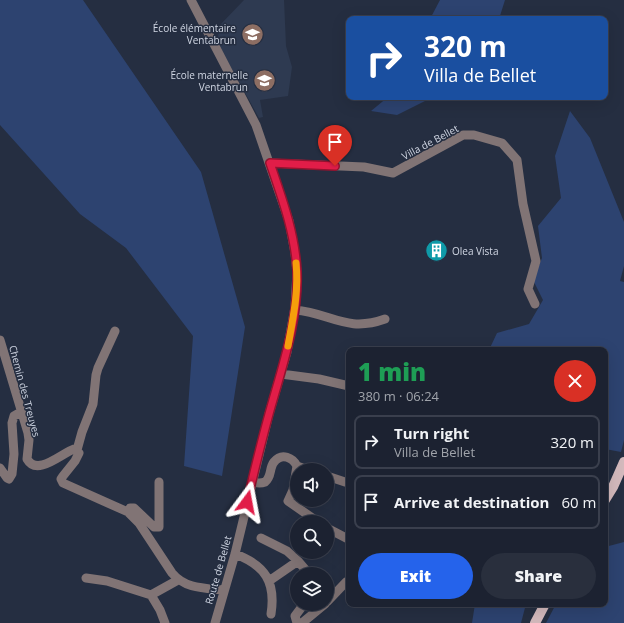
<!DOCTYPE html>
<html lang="en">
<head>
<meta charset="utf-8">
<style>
	:root { --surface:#1c2231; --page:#292f3d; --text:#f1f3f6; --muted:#a0a4ab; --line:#3a3f4d; --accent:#2563eb }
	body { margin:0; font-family:"Open Sans",sans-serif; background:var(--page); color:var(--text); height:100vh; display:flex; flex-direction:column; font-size:15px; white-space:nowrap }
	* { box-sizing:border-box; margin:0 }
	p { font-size:13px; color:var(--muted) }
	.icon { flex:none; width:22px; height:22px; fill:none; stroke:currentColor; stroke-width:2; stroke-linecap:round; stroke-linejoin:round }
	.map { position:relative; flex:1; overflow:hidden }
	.details { position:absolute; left:346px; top:347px; width:262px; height:260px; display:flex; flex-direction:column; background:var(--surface); border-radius:8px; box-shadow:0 4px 16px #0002,0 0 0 1px var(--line) }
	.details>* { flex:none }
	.guide { position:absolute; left:346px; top:16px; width:262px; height:84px; border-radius:8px; box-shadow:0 4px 16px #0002,0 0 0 1px var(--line); background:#1a4fa0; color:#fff; overflow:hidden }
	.buttons { position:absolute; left:290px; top:463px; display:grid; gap:8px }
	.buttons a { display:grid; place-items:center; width:44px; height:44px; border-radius:50%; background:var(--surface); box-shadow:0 4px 16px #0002,0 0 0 1px var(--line); font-size:20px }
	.pin { position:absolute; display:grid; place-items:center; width:34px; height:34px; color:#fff; margin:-41px -17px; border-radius:50% 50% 50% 0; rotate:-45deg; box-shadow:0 0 4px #0007 }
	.pin .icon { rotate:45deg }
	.me { position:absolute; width:44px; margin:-22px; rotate:13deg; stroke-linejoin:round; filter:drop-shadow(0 0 3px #0008) }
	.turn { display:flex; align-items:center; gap:14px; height:84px; padding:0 12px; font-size:18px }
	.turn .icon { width:52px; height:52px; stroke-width:2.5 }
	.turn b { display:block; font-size:28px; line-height:34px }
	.round { display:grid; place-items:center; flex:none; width:42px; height:42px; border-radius:21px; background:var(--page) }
	.summary { display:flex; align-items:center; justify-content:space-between; height:68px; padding:0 12px }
	h1 { font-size:24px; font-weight:800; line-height:30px; color:#1e9e55 }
	.cta { display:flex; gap:8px; margin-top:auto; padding:8px 12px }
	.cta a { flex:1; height:46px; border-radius:24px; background:var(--accent); color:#fff; font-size:16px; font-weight:800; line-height:46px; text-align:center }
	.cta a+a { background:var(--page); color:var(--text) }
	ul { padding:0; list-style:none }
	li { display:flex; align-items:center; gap:12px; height:54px; margin:0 8px 6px; padding:0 4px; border:2px solid var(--line); border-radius:8px }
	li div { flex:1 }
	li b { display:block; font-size:15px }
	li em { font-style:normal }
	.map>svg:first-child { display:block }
	.built { fill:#2e3a51 }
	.green { fill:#2d4370 }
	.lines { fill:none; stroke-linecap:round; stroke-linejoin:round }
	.minor { stroke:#817475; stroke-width:9 }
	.major { stroke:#d3b9bc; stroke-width:10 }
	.route-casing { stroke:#92132f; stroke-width:10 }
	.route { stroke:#e11d48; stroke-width:7 }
	.slow { stroke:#f59e0b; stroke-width:7 }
	.labels { text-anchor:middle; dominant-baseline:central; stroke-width:3; stroke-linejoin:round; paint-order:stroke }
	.poi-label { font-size:10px; fill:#d0d6e3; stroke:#252e41; text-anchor:end }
	.street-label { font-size:10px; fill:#d0d6e3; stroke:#252e41 }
</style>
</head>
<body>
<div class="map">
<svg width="624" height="623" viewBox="0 0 624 623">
	<rect width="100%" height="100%" fill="#252e41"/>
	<path class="built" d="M244 0H284L286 46 292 67 288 96 260 100 263 117 259 118 217 42 220 25Z"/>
	<path class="green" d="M0 0H83L201 172 245 327 222 476 184 466 193 336 126 248 80 214 0 125Z
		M440 0H505L499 19H430Z
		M388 97H438L425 101 397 115 371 111Z
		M570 111 590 138 624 222V266L620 281 624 282V440L621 452 605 449V350H489L497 333 529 324 543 300 533 280 542 258 538 226 561 198 555 156Z
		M624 542V623H546L556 604H605V547Z
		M475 604H526L521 623H472Z"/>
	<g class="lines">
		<path class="minor" d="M191 0 256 125 289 221 295 253 297 272 295 307 287 352 269 414 235 554 215 623
			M270 163 364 167 393 173 463 135H474L502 143 517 160 523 204 536 261 528 289 535 304
			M295 310C331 313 346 333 385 319
			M0 340 28 433 29 440 27 459C37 477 62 453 74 449L79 453 75 461 63 476 61 479 63 483 128 512 139 523 172 573C185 589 205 588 224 590
			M281 374 319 379 349 386
			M77 450 82 432 93 404 96 375 98 368 115 331
			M297 466 308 470
			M0 468 7 478 9 479 12 474 14 454 12 423 14 416 21 412
			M327 476 345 482
			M252 482C256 483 260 484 265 482 272 477 269 468 274 462 282 452 293 458 297 466L293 490 288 501 318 522
			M128 512 130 508H134L154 527H159V482
			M327 528 348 539 349 538
			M261 538 287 551 298 561 309 574
			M235 554C265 565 276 582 271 614
			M86 578 107 581 151 595 178 580
			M269 581 298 561
			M151 595 160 610 165 623
			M327 602 346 582
			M297 623 295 616 304 604
			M302 623 325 604"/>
		<path class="major" d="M605 500 613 487 624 462
			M535 623 545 604"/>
	</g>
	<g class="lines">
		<defs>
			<path id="route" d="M247 502C254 472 261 443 269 414 282 367 299 320 297 271 295 233 282 198 270 163L335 166"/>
		</defs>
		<use href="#route" class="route-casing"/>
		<use href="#route" class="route"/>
		<path class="slow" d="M288 346C293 318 299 291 296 263"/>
	</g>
	<defs>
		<symbol id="school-disc" viewBox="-11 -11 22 22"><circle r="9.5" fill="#8d6e63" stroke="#252e41"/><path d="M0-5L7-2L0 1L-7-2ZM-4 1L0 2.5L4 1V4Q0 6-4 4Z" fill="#fff"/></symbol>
		<symbol id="building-disc" viewBox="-11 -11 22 22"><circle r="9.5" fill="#0f9aa8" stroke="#252e41"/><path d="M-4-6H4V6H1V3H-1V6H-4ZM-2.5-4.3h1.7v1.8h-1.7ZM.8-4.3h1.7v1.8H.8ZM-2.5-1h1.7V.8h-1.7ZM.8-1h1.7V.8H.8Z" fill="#fff"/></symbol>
	</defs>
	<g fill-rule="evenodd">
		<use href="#school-disc" x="240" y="22" width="25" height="25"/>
		<use href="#school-disc" x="252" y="68" width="25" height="25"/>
		<use href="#building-disc" x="424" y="238" width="25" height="25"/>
	</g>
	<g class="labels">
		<g class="poi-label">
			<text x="236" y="28">École élémentaire<tspan x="236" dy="12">Ventabrun</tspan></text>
			<text x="248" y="75">École maternelle<tspan x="248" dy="12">Ventabrun</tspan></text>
			<text x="452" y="251" text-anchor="start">Olea Vista</text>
		</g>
		<g class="street-label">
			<text transform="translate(430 142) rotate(-28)">Villa de Bellet</text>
			<text transform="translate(25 391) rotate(75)">Chemin des Treuyes</text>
			<text transform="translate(218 570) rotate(-74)">Route de Bellet</text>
		</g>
	</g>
</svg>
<div class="buttons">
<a><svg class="icon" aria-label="sound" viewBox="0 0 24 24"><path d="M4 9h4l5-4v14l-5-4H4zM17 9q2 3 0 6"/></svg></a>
<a><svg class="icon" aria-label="search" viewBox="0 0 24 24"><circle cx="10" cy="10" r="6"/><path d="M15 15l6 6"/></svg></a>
<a><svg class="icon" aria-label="layers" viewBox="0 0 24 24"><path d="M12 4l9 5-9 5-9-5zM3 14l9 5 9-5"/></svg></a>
</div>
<div class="pin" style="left:335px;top:166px;background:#d93025"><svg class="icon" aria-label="arrive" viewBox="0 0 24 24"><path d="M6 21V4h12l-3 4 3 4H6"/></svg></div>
<svg class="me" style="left:247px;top:502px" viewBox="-20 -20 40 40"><path d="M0-17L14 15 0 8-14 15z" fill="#e11d48" stroke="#fff" stroke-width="4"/></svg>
<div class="guide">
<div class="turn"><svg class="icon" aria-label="right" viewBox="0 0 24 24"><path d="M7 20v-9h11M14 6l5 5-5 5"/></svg><div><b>320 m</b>Villa de Bellet</div></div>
</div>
<section class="details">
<div class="summary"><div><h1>1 min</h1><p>380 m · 06:24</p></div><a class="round" style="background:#d93025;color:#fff"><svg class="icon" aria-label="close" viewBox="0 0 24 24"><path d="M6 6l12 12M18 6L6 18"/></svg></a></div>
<ul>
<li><svg class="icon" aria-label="right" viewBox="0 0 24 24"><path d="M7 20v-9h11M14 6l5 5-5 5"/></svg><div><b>Turn right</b><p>Villa de Bellet</p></div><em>320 m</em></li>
<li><svg class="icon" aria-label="arrive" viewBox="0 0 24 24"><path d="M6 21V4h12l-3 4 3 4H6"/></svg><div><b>Arrive at destination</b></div><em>60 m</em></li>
</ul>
<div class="cta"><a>Exit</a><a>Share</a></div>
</section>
</div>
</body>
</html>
